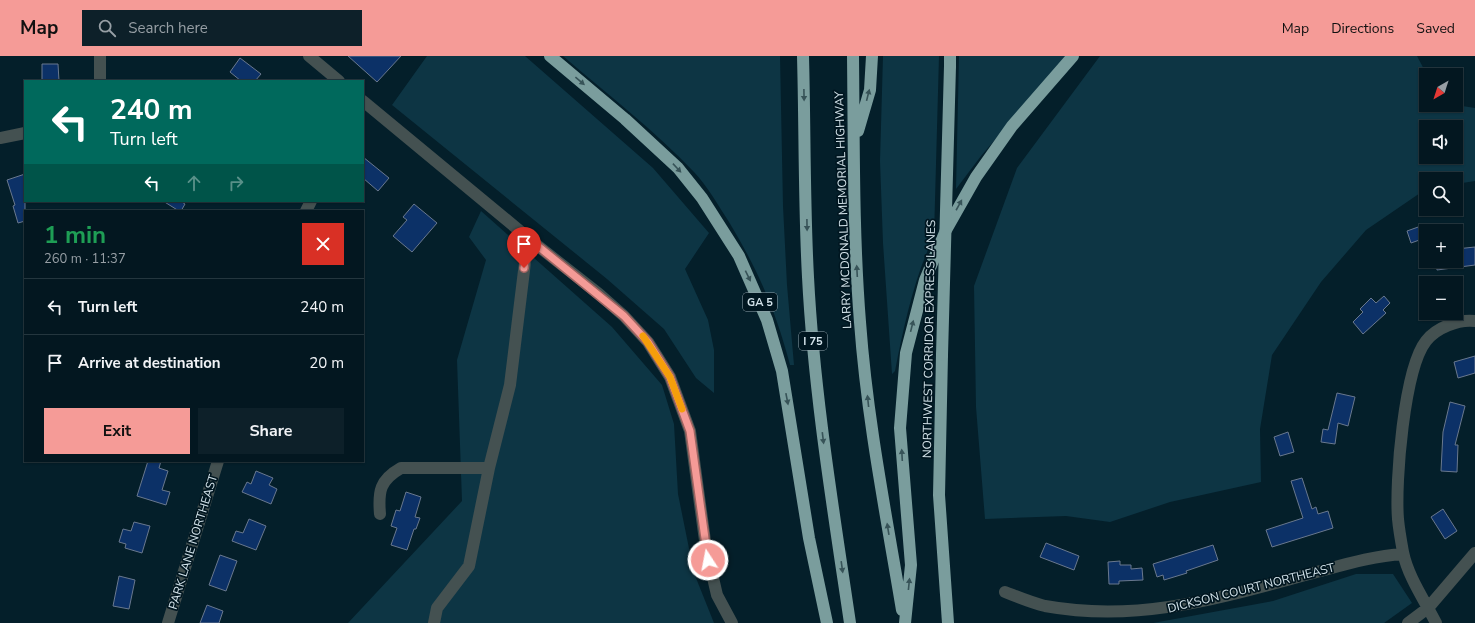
<!DOCTYPE html>
<html lang="en">
<head>
<meta charset="utf-8">
<style>
	:root { --surface:#031720; --page:#0d2029; --text:#f1f3f6; --muted:#979fa5; --line:#24363e; --accent:#f59b97 }
	body { margin:0; font-family:"Nunito Sans",sans-serif; background:var(--page); color:var(--text); height:100vh; display:flex; flex-direction:column; font-size:15px; white-space:nowrap }
	* { box-sizing:border-box; margin:0 }
	p { font-size:13px; color:var(--muted) }
	.icon { flex:none; width:22px; height:22px; fill:none; stroke:currentColor; stroke-width:2; stroke-linecap:round; stroke-linejoin:round }
	.map { position:relative; flex:1; overflow:hidden }
	.panel { position:absolute; left:24px; top:154px; width:340px; height:252px; display:flex; flex-direction:column; background:var(--surface); border-radius:0px; box-shadow:0 1px 3px #0004,0 0 0 1px var(--line) }
	.panel>* { flex:none }
	.hud { position:absolute; left:24px; top:24px; width:340px; height:122px; border-radius:0px; box-shadow:0 1px 3px #0004,0 0 0 1px var(--line); background:#00695c; color:#fff; overflow:hidden }
	.needle { width:26px; rotate:219deg }
	.fabs { position:absolute; left:1419px; top:12px; display:grid; gap:8px }
	.fabs a { display:grid; place-items:center; width:44px; height:44px; border-radius:0px; background:var(--surface); box-shadow:0 1px 3px #0004,0 0 0 1px var(--line); font-size:20px }
	.pin { position:absolute; display:grid; place-items:center; width:34px; height:34px; color:#fff; margin:-41px -17px; border-radius:50% 50% 50% 0; rotate:-45deg; box-shadow:0 0 4px #0007 }
	.pin .icon { rotate:45deg }
	.me { position:absolute; width:44px; margin:-22px; rotate:349deg; stroke-linejoin:round; filter:drop-shadow(0 0 3px #0008) }
	.turn { display:flex; align-items:center; gap:14px; height:84px; padding:0 20px; font-size:18px }
	.turn .icon { width:52px; height:52px; stroke-width:2.5 }
	.turn b { display:block; font-size:28px; line-height:34px }
	.lanes { display:flex; align-items:center; height:38px; padding:0 20px; background:#0003; justify-content:center; gap:20px; direction:ltr }
	.lanes .off { opacity:.35 }
	.round { display:grid; place-items:center; flex:none; width:42px; height:42px; border-radius:0px; background:var(--page) }
	.overview { display:flex; align-items:center; justify-content:space-between; height:68px; padding:0 20px }
	h1 { font-size:24px; font-weight:700; line-height:30px; color:#1e9e55 }
	.action { display:flex; gap:8px; margin-top:auto; padding:8px 20px }
	.action a { flex:1; height:46px; border-radius:0px; background:var(--accent); color:#111; font-size:16px; font-weight:700; line-height:46px; text-align:center }
	.action a+a { background:var(--page); color:var(--text) }
	ul { padding:0; list-style:none }
	li { display:flex; align-items:center; gap:12px; height:56px; padding:0 20px; border-top:1px solid var(--line) }
	li div { flex:1 }
	li b { display:block; font-size:15px }
	li em { font-style:normal }
	header { display:flex; align-items:center; gap:24px; box-sizing:border-box; height:56px; padding:0 20px; background:var(--accent); color:#111 }
	header strong { font-size:19px }
	nav { display:flex; gap:22px; margin-inline-start:auto; font-size:14px }
	.search { width:280px; height:36px; background:var(--page); display:flex; align-items:center; gap:10px; box-sizing:border-box; padding:0 14px; border-radius:0px; color:var(--muted); font-size:15px }
	.map>svg:first-child { display:block }
	.green { fill:#0d3544; fill-rule:evenodd }
	.building { fill:#0c3167; stroke:#69788e }
	.lines { fill:none; stroke-linecap:round; stroke-linejoin:round }
	.minor { stroke:#445151; stroke-width:12 }
	.highway { stroke:#7a9d9d; stroke-width:12 }
	.highway-bridge { stroke:#7a9d9d; stroke-width:12 }
	.oneway { fill:#375358 }
	.route-casing { stroke:#9f6562; stroke-width:10 }
	.route { stroke:#f59b97; stroke-width:7 }
	.slow { stroke:#f59e0b; stroke-width:7 }
	.labels { text-anchor:middle; dominant-baseline:central; stroke-width:3.5; stroke-linejoin:round; paint-order:stroke }
	.shield { fill:#001620; stroke:#94a6ae; stroke-width:1 }
	.shield-label { font-size:11px; font-weight:bold; fill:#d4e4eb }
	.street-label { font-size:12px; fill:#d4e4eb; stroke:#001620 }
</style>
</head>
<body>
<header>
<strong>Map</strong>
<div class="search"><svg class="icon" aria-label="search" viewBox="0 0 24 24"><circle cx="10" cy="10" r="6"/><path d="M15 15l6 6"/></svg>Search here</div>
<nav><a>Map</a><a>Directions</a><a>Saved</a></nav>
</header>
<div class="map">
<svg width="1475" height="567" viewBox="0 0 1475 567">
	<rect width="100%" height="100%" fill="#041f2a"/>
	<path class="green" d="M427 0H525L653 112 709 177 685 213 708 264 714 294V337L696 322 664 273 607 223 392 49Z
		M563 0H780L783 150 787 229 794 309H790C776 255 758 214 729 166 718 149 708 131 694 116 654 74 607 38 563 0Z
		M883 0H939L934 180C914 222 904 269 895 315L892 318 883 187 880 105Z
		M959 0H1067L981 100 956 133Z
		M1100 0H1417L1427 19 1426 49H1456L1475 52V125L1456 128V123H1426V133L1366 174 1321 226 1272 299 1260 373 1261 426 1170 446 1110 466 1066 460 985 463 976 351 974 230 1017 112ZM1426 71H1456V101H1426Z
		M481 155 612 271 662 329 674 368 678 438 694 517 714 567H348L462 445 457 304 486 204 469 181Z
		M1356 518H1393L1412 547 1384 567H1153L1273 545Z"/>
	<path class="building" d="M348 0H401L377 26Z
		M240 2 261 18 255 25H241L230 16Z
		M42 8H58L59 25H42Z
		M363 101 389 122 378 135 363 122Z
		M25 118V165L18 167 13 150 15 149 7 124Z
		M163 145H180L185 148 181 155H179Z
		M414 148 437 167 412 196 393 180 407 164 403 161Z
		M1421 170 1425 182 1411 187 1407 175Z
		M1475 191V209L1437 214 1436 205H1456V193Z
		M1384 240 1390 247 1383 254 1386 257 1363 278 1353 266 1363 256 1360 253 1371 242 1376 247Z
		M1475 300V317L1458 322 1454 306Z
		M1337 337 1355 341 1348 370 1338 367 1335 388 1321 386 1323 373 1328 374Z
		M1450 346 1465 350 1455 389H1458L1457 416 1441 415 1443 376Z
		M1288 376 1294 396 1280 400 1274 381Z
		M148 405H161L159 412 168 415 162 434 170 436 166 449 137 440Z
		M256 415 273 422 269 429 277 433 271 448 242 436 247 426 251 428Z
		M1302 422 1312 453 1316 451 1318 458 1328 455 1333 472 1272 491 1266 474 1303 462 1291 425Z
		M406 436 421 441 415 461 420 462 416 473H414L407 494 391 489 397 472 391 470 396 454 400 455Z
		M1443 453 1457 475 1445 483 1431 461Z
		M249 463 266 470 256 494 232 485 236 475 243 477Z
		M134 466 150 470 142 497 125 492 126 488 119 486 123 473 131 475Z
		M1046 487 1079 500 1074 514 1040 501Z
		M1213 489 1218 504 1186 515 1187 517 1164 524 1163 519 1157 521 1153 508Z
		M220 499 237 505 226 535 209 529Z
		M1120 505V509H1131V513L1142 512 1143 524 1119 525V528H1109L1108 506Z
		M119 520 135 524 129 553 113 550Z
		M207 549 223 555 219 567H200Z"/>
	<g class="lines">
		<path class="minor" d="M100 0V25
			M309 0 339 25
			M363 45 538 190 599 238 624 260 648 286 670 321 690 375 706 492 717 539 732 567
			M0 82 25 77
			M306 155 311 145
			M380 458C378 435 380 424 401 412H489
			M1005 536C1018 541 1032 547 1045 550 1139 567 1219 542 1309 518 1340 510 1371 500 1403 498
			M168 567 218 405
			M434 567 437 552 469 510 489 412 510 329 528 182
			M1408 567 1428 552 1475 497
			M1436 567C1425 545 1408 521 1403 496 1401 485 1399 474 1398 463 1395 426 1404 313 1426 285 1436 272 1458 263 1475 265"/>
		<path class="highway" d="M550 0 625 63 678 112 702 142 739 200 767 264 782 315 809 482 827 567
			M803 0C805 74 804 148 808 221 814 337 833 452 850 567
			M853 0C854 89 853 178 860 266 867 363 886 458 902 554
			M950 10V0
			M858 75 870 34 872 0
			M942 299 939 439 948 567
			M905 567 911 509 900 372 906 297 925 224 946 174 976 121 1012 70 1073 0"/>
		<path class="highway-bridge" d="M942 299 950 10"/>
	</g>
	<defs><path id="oneway-solid" d="M-6-.8H1V-3.2L6.5 0L1 3.2V.8H-6Z"/></defs>
	<g class="oneway">
		<use href="#oneway-solid" transform="translate(580 25) rotate(40)"/>
		<use href="#oneway-solid" transform="translate(804 39) rotate(89)"/>
		<use href="#oneway-solid" transform="translate(868 39) rotate(-76)"/>
		<use href="#oneway-solid" transform="translate(677 112) rotate(47)"/>
		<use href="#oneway-solid" transform="translate(959 149) rotate(-61)"/>
		<use href="#oneway-solid" transform="translate(807 169) rotate(89)"/>
		<use href="#oneway-solid" transform="translate(857 215) rotate(-93)"/>
		<use href="#oneway-solid" transform="translate(748 220) rotate(64)"/>
		<use href="#oneway-solid" transform="translate(912 270) rotate(-76)"/>
		<use href="#oneway-solid" transform="translate(787 343) rotate(79)"/>
		<use href="#oneway-solid" transform="translate(868 345) rotate(-96)"/>
		<use href="#oneway-solid" transform="translate(823 382) rotate(83)"/>
		<use href="#oneway-solid" transform="translate(902 399) rotate(-93)"/>
		<use href="#oneway-solid" transform="translate(888 473) rotate(-99)"/>
		<use href="#oneway-solid" transform="translate(842 511) rotate(82)"/>
		<use href="#oneway-solid" transform="translate(909 528) rotate(-84)"/>
	</g>
	<g class="lines">
		<defs>
			<path id="route" d="M524 212 528 182 624 260 648 286 670 321 690 375 708 504"/>
		</defs>
		<use href="#route" class="route-casing"/>
		<use href="#route" class="route"/>
		<path class="slow" d="M643 280 670 321 682 353"/>
	</g>
	<g class="labels">
		<g class="shield">
			<rect x="743" y="237" width="34" height="18" rx="3"/>
			<rect x="799" y="276" width="28" height="18" rx="3"/>
		</g>
		<g class="shield-label">
			<text x="760" y="246">GA 5</text>
			<text x="813" y="285">I 75</text>
		</g>
		<g class="street-label">
			<text transform="translate(843 154) rotate(-92)">LARRY MCDONALD MEMORIAL HIGHWAY</text>
			<text transform="translate(929 283) rotate(-89)">NORTHWEST CORRIDOR EXPRESS LANES</text>
			<text transform="translate(193 486) rotate(-73)">PARK LANE NORTHEAST</text>
			<text transform="translate(1251 532) rotate(-14)">DICKSON COURT NORTHEAST</text>
		</g>
	</g>
</svg>
<div class="fabs">
<a><svg class="needle" viewBox="-14 -14 28 28"><path d="M0-13l5 13h-10z" fill="#e53935"/><path d="M0 13l5-13h-10z" fill="#979fa5"/></svg></a>
<a><svg class="icon" aria-label="sound" viewBox="0 0 24 24"><path d="M4 9h4l5-4v14l-5-4H4zM17 9q2 3 0 6"/></svg></a>
<a><svg class="icon" aria-label="search" viewBox="0 0 24 24"><circle cx="10" cy="10" r="6"/><path d="M15 15l6 6"/></svg></a>
<a>+</a>
<a>−</a>
</div>
<div class="pin" style="left:524px;top:212px;background:#d93025"><svg class="icon" aria-label="arrive" viewBox="0 0 24 24"><path d="M6 21V4h12l-3 4 3 4H6"/></svg></div>
<svg class="me" style="left:708px;top:504px" viewBox="-20 -20 40 40"><circle r="17" fill="#f59b97" stroke="#fff" stroke-width="3"/><path d="M0-11L8 9 0 5-8 9z" fill="#fff"/></svg>
<div class="hud">
<div class="turn"><svg class="icon" aria-label="left" viewBox="0 0 24 24"><path d="M17 20v-9H6M10 6l-5 5 5 5"/></svg><div><b>240 m</b>Turn left</div></div>
<div class="lanes"><svg class="icon" aria-label="left" viewBox="0 0 24 24"><path d="M17 20v-9H6M10 6l-5 5 5 5"/></svg><svg class="icon off" aria-label="ahead" viewBox="0 0 24 24"><path d="M12 20V5M6 11l6-6 6 6"/></svg><svg class="icon off" aria-label="right" viewBox="0 0 24 24"><path d="M7 20v-9h11M14 6l5 5-5 5"/></svg></div>
</div>
<section class="panel">
<div class="overview"><div><h1>1 min</h1><p>260 m · 11:37</p></div><a class="round" style="background:#d93025;color:#fff"><svg class="icon" aria-label="close" viewBox="0 0 24 24"><path d="M6 6l12 12M18 6L6 18"/></svg></a></div>
<ul>
<li><svg class="icon" aria-label="left" viewBox="0 0 24 24"><path d="M17 20v-9H6M10 6l-5 5 5 5"/></svg><div><b>Turn left</b></div><em>240 m</em></li>
<li><svg class="icon" aria-label="arrive" viewBox="0 0 24 24"><path d="M6 21V4h12l-3 4 3 4H6"/></svg><div><b>Arrive at destination</b></div><em>20 m</em></li>
</ul>
<div class="action"><a>Exit</a><a>Share</a></div>
</section>
</div>
</body>
</html>
